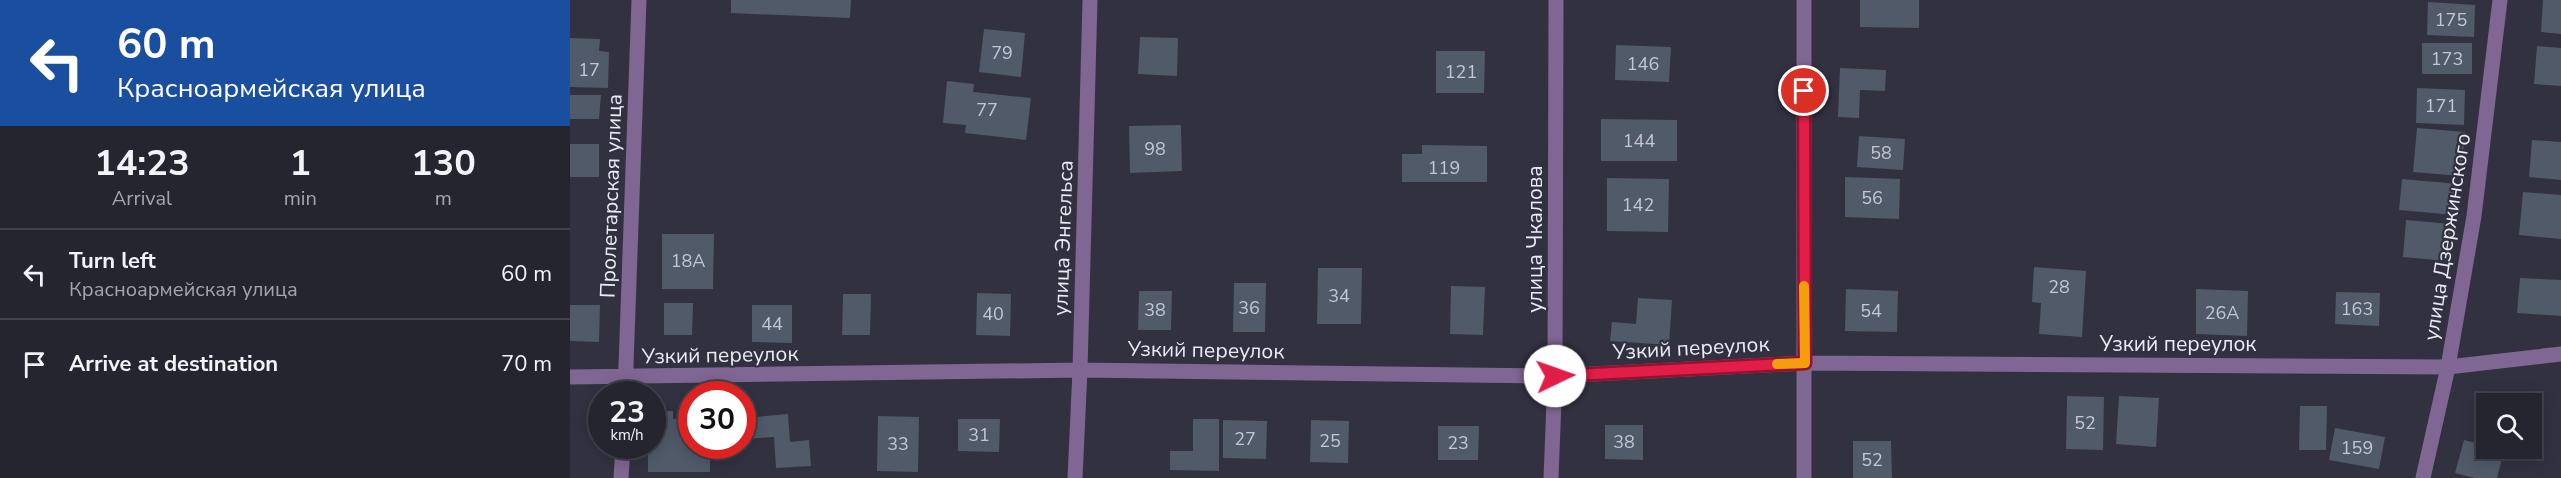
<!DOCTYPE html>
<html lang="en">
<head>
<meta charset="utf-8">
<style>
	:root { --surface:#252530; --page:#31313c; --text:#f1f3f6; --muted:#a3a5ab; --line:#42424c }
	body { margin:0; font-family:"Nunito Sans",sans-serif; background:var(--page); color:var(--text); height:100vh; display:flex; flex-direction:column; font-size:22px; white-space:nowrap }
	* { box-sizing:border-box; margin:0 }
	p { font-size:20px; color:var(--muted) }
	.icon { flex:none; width:33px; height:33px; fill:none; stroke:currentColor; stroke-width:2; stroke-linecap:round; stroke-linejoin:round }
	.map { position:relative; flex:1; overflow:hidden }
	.drawer { display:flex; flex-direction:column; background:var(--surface); width:570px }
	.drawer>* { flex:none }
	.banner { background:#1a4fa0; color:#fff; overflow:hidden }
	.controls { position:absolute; left:1906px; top:393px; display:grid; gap:12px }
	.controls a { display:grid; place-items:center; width:66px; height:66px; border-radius:0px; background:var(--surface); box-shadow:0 3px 15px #0003,0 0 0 2px var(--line); font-size:30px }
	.speed { position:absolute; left:18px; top:381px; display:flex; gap:12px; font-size:30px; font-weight:700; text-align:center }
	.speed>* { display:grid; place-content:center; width:78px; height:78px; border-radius:50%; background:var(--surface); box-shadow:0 3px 15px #0003,0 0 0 2px var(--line); line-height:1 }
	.speed small { font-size:15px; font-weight:400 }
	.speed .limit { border:9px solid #d22; background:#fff; color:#111 }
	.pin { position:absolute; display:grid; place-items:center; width:51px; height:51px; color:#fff; margin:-26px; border:3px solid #fff; border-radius:50%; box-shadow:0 2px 6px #0007 }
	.me { position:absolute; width:66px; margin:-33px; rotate:87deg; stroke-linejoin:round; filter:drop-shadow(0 0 4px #0008) }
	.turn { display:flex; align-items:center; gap:21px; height:126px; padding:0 18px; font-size:27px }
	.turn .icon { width:78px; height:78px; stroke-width:2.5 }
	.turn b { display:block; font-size:42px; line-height:51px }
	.eta { display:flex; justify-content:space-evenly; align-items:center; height:102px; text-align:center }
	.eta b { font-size:36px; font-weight:700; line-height:42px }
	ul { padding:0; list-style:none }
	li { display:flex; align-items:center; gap:18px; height:90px; padding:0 18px; border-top:2px solid var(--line) }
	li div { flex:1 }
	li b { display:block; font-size:22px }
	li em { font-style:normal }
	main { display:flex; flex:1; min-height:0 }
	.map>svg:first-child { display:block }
	.building { fill:#505a69 }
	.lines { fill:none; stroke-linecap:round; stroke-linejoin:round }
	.minor { stroke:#806693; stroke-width:15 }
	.route-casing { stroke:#92132f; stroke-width:15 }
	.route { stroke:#e11d48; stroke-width:10 }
	.slow { stroke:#f59e0b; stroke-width:10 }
	.labels { text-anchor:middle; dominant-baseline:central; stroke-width:4.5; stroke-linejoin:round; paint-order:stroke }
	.number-label { font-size:18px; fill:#c4c7d3 }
	.street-label { font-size:21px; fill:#ebebf6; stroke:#313140 }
</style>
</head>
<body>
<main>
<section class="drawer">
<div class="banner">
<div class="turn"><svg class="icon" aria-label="left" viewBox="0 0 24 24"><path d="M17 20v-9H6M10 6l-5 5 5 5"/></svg><div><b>60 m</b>Красноармейская улица</div></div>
</div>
<div class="eta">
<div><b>14:23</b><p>Arrival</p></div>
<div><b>1</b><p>min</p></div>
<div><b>130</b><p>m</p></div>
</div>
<ul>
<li><svg class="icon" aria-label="left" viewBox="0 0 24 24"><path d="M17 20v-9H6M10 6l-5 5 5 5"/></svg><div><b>Turn left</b><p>Красноармейская улица</p></div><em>60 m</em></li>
<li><svg class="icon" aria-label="arrive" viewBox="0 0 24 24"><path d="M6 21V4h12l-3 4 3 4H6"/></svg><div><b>Arrive at destination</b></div><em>70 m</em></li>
</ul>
</section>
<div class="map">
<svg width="1991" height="478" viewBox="0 0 1991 478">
	<rect width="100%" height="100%" fill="#313140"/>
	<path class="building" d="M161 0H281L280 18 161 13Z
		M1290 0H1349V28L1290 27Z
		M1973 0H1991V34L1971 32Z
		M1858 2 1905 5 1904 37 1857 35Z
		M414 29 455 33 451 77 409 72Z
		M570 37 608 38 607 76 568 74Z
		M0 38 30 39 29 51 39 52 38 88 0 87Z
		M1852 43H1902V74H1852Z
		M1046 45 1101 47 1099 82 1045 80Z
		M1967 46 1991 48V86L1964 84Z
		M866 51H915L914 93H866Z
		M1270 68 1316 70 1315 91 1290 90 1289 118 1268 117Z
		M377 81 404 84 403 92 461 98 456 140 395 133 396 125 373 123Z
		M1847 88 1895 90 1894 125 1846 123Z
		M0 95H31L29 119H0Z
		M1031 119 1107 120V161H1031Z
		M611 125 612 171 560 173 559 126Z
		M1847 128 1895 132 1891 176 1843 172Z
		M1289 136 1335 139 1333 170 1287 167Z
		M1962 140 1991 142V180L1959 177Z
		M0 144H29V177H0Z
		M852 145 917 146V182H832V154H852Z
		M1275 177 1330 179 1329 219 1275 217Z
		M1037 178 1099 179 1098 232 1037 231Z
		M1832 179 1888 184 1885 215 1829 210Z
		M1953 192 1991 195V239L1949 235Z
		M1836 220 1881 224 1878 261 1833 257Z
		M92 234H144L143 289H92Z
		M1464 267 1516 271 1512 337 1469 334 1471 303 1462 302Z
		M748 268H792L791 324H747Z
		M1950 278 1991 280V316L1947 313Z
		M664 283H696L695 332H663Z
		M881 286 915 287 913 335 880 334Z
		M1276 289 1328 291 1327 332 1275 331Z
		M1626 289 1678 291 1677 336 1626 334Z
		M569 291H602L601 330H568Z
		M1766 292 1810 293 1809 326 1765 324Z
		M407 293 441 294 440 336 406 335Z
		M273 294H301L300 335H272Z
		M1068 298 1102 300 1099 345 1040 341 1042 322 1066 324Z
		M94 303H123L122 335H94Z
		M0 305H30L29 342 0 341Z
		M182 305H222V343L182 342Z
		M1497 396 1534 397 1533 450 1496 449Z
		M1549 396 1589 398 1586 447 1546 444Z
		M1730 406H1757L1756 450H1729Z
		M82 411H103V419L122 418V446H140V472H78V446H82Z
		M218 414 220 442 239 440 241 466 206 468 204 437 175 439 174 418Z
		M308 416 349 417 348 472 307 471Z
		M388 419H430L429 452 388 451Z
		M623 419H649V471L600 470V451H623Z
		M653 420 697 421 696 459 653 458Z
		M741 420 779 421 778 463 740 462Z
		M1035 425H1073V460L1035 459Z
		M868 426H909L908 460H868Z
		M1765 428 1815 437 1809 469 1759 460Z
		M1894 440 1917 446V448L1934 451 1927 478H1905L1885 473Z
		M1283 441H1321L1322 478H1283Z"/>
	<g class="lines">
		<path class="minor" d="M1234 0V478
			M0 377 510 370 985 376 1235 363 1878 367 1991 354
			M55 394 69 0
			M51 478 53 446
			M505 478 510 370 520 0
			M981 478 985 376 986 0
			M1853 478 1878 367 1904 216 1930 0"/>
	</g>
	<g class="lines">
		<defs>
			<path id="route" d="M985 376 1235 363 1234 91"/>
		</defs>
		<use href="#route" class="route-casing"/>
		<use href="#route" class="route"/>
		<path class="slow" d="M1207 364 1235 363 1234 286"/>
	</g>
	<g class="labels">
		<g class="number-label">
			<text x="1881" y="20">175</text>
			<text x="432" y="53">79</text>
			<text x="1877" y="59">173</text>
			<text x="1073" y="64">146</text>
			<text x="19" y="70">17</text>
			<text x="891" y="72">121</text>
			<text x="1871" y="106">171</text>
			<text x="417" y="110">77</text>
			<text x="1069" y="141">144</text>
			<text x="585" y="149">98</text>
			<text x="1311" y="153">58</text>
			<text x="874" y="168">119</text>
			<text x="1302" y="198">56</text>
			<text x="1068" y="205">142</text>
			<text x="118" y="261">18А</text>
			<text x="1489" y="287">28</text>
			<text x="769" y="296">34</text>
			<text x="679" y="308">36</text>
			<text x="1787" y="309">163</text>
			<text x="585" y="310">38</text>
			<text x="1301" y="311">54</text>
			<text x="1652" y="313">26А</text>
			<text x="423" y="314">40</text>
			<text x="202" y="324">44</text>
			<text x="1515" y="423">52</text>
			<text x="409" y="435">31</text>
			<text x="675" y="439">27</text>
			<text x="760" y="441">25</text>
			<text x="1054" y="442">38</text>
			<text x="888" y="443">23</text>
			<text x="328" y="444">33</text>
			<text x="1787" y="448">159</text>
			<text x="1302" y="460">52</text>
		</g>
		<g class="street-label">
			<text transform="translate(41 196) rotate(-88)">Пролетарская улица</text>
			<text transform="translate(1877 237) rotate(-81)">улица Дзержинского</text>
			<text transform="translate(493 238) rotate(-88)">улица Энгельса</text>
			<text transform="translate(965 239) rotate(-90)">улица Чкалова</text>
			<text x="1608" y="344">Узкий переулок</text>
			<text transform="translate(1121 348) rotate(-3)">Узкий переулок</text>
			<text transform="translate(636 350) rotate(1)">Узкий переулок</text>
			<text transform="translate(150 355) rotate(-1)">Узкий переулок</text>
		</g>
	</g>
</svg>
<div class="controls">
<a><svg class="icon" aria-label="search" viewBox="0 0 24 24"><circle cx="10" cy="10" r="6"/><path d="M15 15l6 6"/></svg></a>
</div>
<div class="speed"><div>23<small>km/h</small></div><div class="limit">30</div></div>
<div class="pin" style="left:1234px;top:91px;background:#d93025"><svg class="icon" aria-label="arrive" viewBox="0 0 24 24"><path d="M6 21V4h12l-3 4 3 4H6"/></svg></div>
<svg class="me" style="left:985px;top:376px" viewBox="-20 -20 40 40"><circle r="19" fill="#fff"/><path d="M0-13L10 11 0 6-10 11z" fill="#e11d48"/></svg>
</div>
</main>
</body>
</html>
